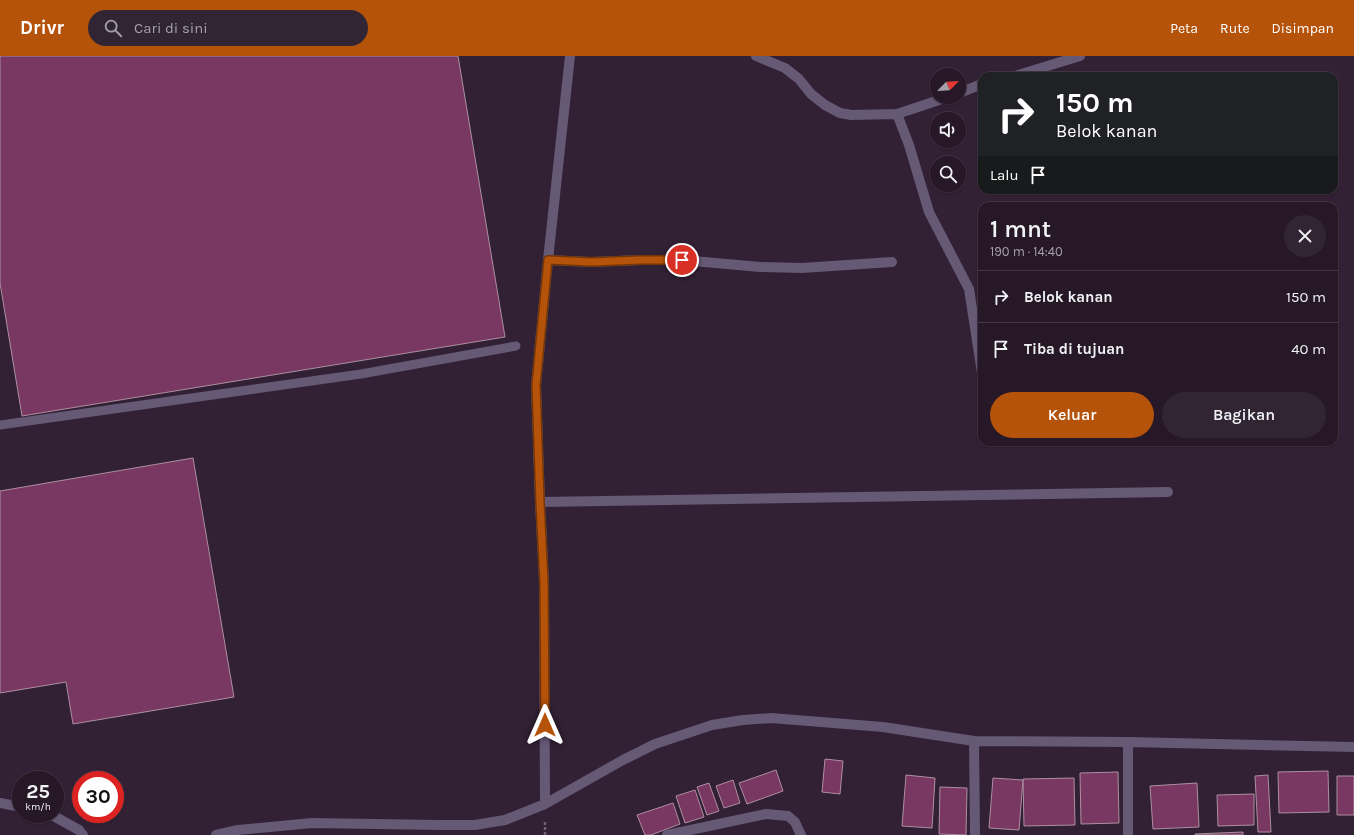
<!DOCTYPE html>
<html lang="id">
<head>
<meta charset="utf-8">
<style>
	:root { --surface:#261827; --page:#322533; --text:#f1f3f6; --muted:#a4a0a7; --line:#423744; --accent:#b45309 }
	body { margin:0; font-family:Karla,sans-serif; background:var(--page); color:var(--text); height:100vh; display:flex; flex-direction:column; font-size:15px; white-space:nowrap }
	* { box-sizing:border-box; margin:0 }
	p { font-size:13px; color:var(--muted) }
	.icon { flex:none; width:22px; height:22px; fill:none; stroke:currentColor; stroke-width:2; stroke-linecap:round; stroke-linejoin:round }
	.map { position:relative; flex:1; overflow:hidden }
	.panel { position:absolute; left:978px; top:146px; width:360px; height:244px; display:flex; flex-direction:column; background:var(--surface); border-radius:12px; box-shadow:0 1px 3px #0004,0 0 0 1px var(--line) }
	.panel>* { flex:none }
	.top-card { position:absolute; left:978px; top:16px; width:360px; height:122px; border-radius:12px; box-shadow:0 1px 3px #0004,0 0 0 1px var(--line); background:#202124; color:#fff; overflow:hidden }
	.needle { width:26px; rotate:66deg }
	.fabs { position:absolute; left:930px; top:12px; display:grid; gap:8px }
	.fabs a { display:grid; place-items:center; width:36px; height:36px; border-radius:50%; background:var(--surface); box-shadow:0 1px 3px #0004,0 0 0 1px var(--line); font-size:20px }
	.speed { position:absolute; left:12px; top:715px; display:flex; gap:8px; font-size:20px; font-weight:700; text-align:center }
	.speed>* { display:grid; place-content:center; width:52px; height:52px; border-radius:50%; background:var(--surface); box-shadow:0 1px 3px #0004,0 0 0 1px var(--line); line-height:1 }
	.speed small { font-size:10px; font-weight:400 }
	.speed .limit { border:6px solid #d22; background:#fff; color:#111 }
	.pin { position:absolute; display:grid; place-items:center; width:34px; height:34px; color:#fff; margin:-17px; border:2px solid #fff; border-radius:50%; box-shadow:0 1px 4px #0007 }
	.me { position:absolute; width:44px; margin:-22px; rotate:0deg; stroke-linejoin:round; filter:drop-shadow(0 0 3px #0008) }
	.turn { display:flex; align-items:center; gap:14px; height:84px; padding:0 12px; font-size:18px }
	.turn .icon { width:52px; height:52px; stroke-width:2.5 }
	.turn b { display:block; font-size:28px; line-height:34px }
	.then { display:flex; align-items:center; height:38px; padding:0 12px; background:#0003; gap:8px; font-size:15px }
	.round { display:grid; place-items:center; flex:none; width:42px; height:42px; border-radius:21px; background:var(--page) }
	.head { display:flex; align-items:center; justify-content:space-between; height:68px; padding:0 12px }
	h1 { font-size:24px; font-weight:600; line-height:30px }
	.cta { display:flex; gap:8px; margin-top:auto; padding:8px 12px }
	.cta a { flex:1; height:46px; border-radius:24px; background:var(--accent); color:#fff; font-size:16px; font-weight:600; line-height:46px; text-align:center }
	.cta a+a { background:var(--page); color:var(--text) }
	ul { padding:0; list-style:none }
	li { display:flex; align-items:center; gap:12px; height:52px; padding:0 12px; border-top:1px solid var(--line) }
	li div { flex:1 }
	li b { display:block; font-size:15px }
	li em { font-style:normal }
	header { display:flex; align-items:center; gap:24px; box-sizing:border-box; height:56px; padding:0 20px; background:var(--accent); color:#fff }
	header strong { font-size:19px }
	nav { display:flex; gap:22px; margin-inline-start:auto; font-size:14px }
	.search { width:280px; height:36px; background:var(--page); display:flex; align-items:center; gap:10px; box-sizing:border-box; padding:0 14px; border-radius:22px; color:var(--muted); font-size:15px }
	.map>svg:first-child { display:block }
	.building { fill:#793862; stroke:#ad8fa0 }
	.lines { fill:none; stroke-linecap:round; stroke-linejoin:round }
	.path { stroke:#706071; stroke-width:2.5; stroke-dasharray:3 2; stroke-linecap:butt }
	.service { stroke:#655976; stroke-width:9 }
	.minor { stroke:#655976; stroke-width:10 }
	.route-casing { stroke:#753606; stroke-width:10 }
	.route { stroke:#b45309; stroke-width:7 }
</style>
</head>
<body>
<header>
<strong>Drivr</strong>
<div class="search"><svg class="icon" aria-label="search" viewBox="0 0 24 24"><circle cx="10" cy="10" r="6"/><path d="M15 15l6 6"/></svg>Cari di sini</div>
<nav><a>Peta</a><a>Rute</a><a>Disimpan</a></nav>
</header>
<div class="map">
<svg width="1354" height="779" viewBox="0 0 1354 779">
	<rect width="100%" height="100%" fill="#322034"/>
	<path class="building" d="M0 0H458L505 281 22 360 0 227Z
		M193 402 234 641 73 668 66 626 0 637V435Z
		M825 703 843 705 840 738 822 736Z
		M776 714 783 735 747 748 739 727Z
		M1328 715 1329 756 1279 757 1278 716Z
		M1118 716 1119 767 1081 768 1080 717Z
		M906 719 935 722 932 772 902 770Z
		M1268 719 1271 776H1258L1255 720Z
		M1337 720H1354V759H1337Z
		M993 722 1023 724 1019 774 989 772Z
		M1074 722 1075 769 1024 770 1023 723Z
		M733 724 740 747 724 752 716 730Z
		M709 727 719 755 707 759 697 731Z
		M1197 727 1199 771 1153 773 1150 730Z
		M940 731 967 732 966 779 939 778Z
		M695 734 704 761 685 767 676 740Z
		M1254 738V769L1218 770 1217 739Z
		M673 747 680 768 651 779H645L637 759Z
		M1243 776V779H1195V778Z"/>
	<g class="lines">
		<path class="path" d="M545 766V779"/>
		<path class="service" d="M0 369 361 318 516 290"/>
		<path class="minor" d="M756 0 785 12 799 23 811 38 825 49 840 57 851 59 897 58 948 41
			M1015 20 1080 0
			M959 37 982 28
			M897 58 909 89 929 156 969 233 982 317
			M548 204 591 206 641 204H682L760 211 802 212 892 206
			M540 446 1168 436
			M974 685 975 779
			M0 747 21 751
			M545 748 544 526 540 446 536 329 548 204 570 0
			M50 758 79 774 83 779
			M216 779 238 774 312 767 439 769H475L505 764 545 748 623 704 655 688 712 669 743 664 771 662 883 671 974 685 1128 686 1354 691
			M667 779 766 758 788 760 795 766 801 779
			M1128 779V686"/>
	</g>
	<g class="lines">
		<defs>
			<path id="route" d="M545 669 544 526 540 446 536 329 548 204 592 206 640 204H682"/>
		</defs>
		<use href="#route" class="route-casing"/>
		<use href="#route" class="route"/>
	</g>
</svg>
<div class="fabs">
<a><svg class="needle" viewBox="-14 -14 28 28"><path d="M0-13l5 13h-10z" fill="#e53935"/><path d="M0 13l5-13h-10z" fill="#a4a0a7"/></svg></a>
<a><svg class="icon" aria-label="sound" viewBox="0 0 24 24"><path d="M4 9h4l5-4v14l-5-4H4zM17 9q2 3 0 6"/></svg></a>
<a><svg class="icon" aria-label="search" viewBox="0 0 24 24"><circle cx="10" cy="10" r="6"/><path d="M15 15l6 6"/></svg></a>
</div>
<div class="speed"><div>25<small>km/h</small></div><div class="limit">30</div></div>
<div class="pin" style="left:682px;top:204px;background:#d93025"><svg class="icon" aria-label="arrive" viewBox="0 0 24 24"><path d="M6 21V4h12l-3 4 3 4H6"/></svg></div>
<svg class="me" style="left:545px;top:669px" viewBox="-20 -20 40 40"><path d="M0-17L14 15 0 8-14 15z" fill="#b45309" stroke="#fff" stroke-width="4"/></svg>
<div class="top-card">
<div class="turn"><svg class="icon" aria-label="right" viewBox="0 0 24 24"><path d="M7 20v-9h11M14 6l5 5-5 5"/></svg><div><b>150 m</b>Belok kanan</div></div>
<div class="then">Lalu<svg class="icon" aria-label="arrive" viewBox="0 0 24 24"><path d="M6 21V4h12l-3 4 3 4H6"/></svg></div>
</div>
<section class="panel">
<div class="head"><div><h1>1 mnt</h1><p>190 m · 14:40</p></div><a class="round"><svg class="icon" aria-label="close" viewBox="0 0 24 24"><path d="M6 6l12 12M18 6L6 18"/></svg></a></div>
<ul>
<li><svg class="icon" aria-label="right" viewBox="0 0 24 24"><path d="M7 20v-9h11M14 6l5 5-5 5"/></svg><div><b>Belok kanan</b></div><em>150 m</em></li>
<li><svg class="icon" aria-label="arrive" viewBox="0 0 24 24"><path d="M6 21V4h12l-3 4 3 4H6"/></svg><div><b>Tiba di tujuan</b></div><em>40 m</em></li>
</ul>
<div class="cta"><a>Keluar</a><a>Bagikan</a></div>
</section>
</div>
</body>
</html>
